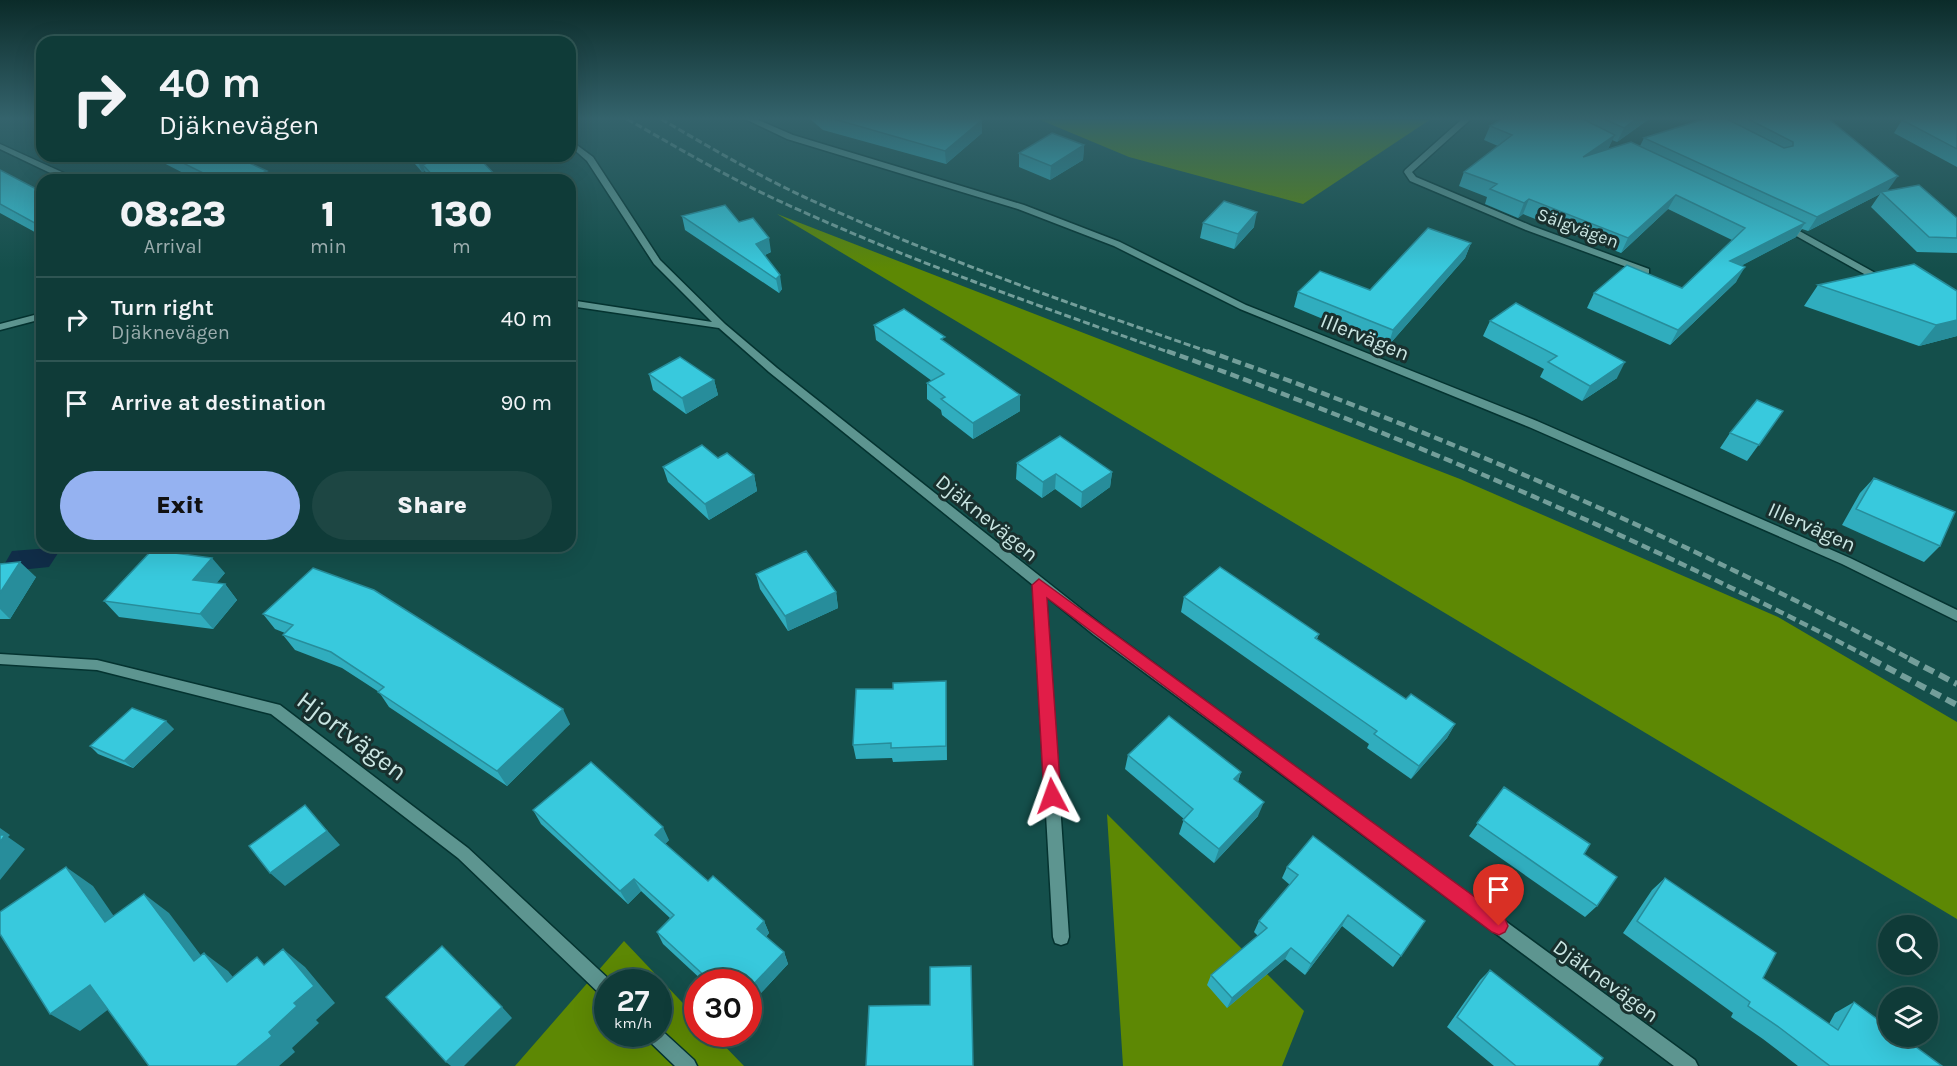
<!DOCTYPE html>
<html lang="en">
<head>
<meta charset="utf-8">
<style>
	:root { --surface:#0f3b38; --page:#1d4643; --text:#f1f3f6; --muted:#9badae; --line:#2f5553; --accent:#95b2f1 }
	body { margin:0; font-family:Karla,sans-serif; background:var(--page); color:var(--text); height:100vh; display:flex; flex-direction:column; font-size:22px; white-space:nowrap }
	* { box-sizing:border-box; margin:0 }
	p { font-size:20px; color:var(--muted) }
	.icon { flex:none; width:33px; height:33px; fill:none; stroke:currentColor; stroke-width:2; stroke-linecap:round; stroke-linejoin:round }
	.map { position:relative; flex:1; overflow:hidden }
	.side { position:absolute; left:36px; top:174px; width:540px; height:378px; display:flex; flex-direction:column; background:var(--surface); border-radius:18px; box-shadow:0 6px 24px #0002,0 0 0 2px var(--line) }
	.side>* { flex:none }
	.guide { position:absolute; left:36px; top:36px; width:540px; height:126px; border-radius:18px; box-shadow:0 6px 24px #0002,0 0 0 2px var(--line); background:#0f3b38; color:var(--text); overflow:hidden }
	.tools { position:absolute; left:1878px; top:915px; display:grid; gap:12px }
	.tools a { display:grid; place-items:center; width:60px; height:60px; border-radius:50%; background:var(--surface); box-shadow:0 6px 24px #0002,0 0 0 2px var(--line); font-size:30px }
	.speed { position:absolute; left:594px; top:969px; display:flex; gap:12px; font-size:30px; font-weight:700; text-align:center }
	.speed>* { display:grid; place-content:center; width:78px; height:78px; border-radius:50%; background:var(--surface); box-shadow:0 6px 24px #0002,0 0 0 2px var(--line); line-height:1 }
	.speed small { font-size:15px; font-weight:400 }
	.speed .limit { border:9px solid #d22; background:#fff; color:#111 }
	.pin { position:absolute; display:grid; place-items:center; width:51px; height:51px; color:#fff; margin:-62px -26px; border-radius:50% 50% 50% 0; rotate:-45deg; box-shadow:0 0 6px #0007 }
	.pin .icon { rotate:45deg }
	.me { position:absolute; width:66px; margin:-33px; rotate:356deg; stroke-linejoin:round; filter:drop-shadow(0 0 4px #0008) }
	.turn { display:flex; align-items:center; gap:21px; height:126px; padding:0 24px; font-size:27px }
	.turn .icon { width:78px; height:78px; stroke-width:2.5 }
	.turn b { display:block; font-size:42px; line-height:51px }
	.eta { display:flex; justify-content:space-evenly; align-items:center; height:102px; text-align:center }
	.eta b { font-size:36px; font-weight:800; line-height:42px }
	.action { display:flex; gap:12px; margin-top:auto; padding:12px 24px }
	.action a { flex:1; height:69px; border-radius:36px; background:var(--accent); color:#111; font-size:24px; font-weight:800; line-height:69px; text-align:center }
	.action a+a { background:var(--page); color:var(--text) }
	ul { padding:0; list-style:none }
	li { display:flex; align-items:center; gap:18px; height:84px; padding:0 24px; border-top:2px solid var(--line) }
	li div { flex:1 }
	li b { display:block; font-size:22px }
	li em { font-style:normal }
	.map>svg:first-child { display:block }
	.forest { fill:#5d8804; fill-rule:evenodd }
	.water { fill:#102d48 }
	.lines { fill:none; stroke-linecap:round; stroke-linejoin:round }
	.minor-casing { stroke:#043330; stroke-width:3 }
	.minor { fill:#5d9590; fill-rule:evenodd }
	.rail-far2 { stroke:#739e9a; stroke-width:3; stroke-dasharray:7 3; stroke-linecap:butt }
	.rail-far1 { stroke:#739e9a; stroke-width:4.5; stroke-dasharray:9 4.5; stroke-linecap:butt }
	.rail { stroke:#739e9a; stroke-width:6; stroke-dasharray:11 6; stroke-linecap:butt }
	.wall { fill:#30adbe }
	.shaded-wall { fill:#278d9b }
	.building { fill:#38c9dd; stroke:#278d9b; stroke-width:1.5 }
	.route { fill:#e11d48; stroke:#92132f; stroke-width:1.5 }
	.labels { text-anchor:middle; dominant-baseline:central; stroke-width:6; stroke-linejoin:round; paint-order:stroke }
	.far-street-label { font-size:18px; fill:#cae6e3; stroke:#19302e }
	.street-label { font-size:21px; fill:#cae6e3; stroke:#19302e }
	.near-street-label { font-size:26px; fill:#cae6e3; stroke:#19302e }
</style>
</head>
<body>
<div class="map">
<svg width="1957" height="1066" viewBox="0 0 1957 1066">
	<rect width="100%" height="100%" fill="#144f4b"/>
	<path class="forest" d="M1038 119H1431L1303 204 1129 157Z
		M777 214 1460 479 1778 617 1957 722V919Z
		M1107 814 1304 1011 1282 1066H1123Z
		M624 941 697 1018 698 1034H713L744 1066H515ZM608 982H658V1034H608Z"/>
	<path class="water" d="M62 547 49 567 0 572 12 551Z"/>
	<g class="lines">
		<defs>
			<path id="minor" d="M745 119H756L793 135 1024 205 1120 242 1246 305 1537 421 1850 558 1957 610V621L1842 564 1529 427 1240 309 1114 246 1018 209 787 139Z
				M1462 119H1471L1412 172 1416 177 1532 226 1649 269V273H1643L1526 230 1410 181 1404 172 1405 170Z
				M570 140 593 157 660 260 725 324 777 368 1104 627 1695 1060 1698 1066H1674L1094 635 1046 596 1069 937 1067 943 1061 945 1055 943 1053 937 1033 585 769 372 719 328 570 306V300L712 322 654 264 587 161 570 146Z
				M0 144 75 178 76 180H65L0 149Z
				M460 156H470L422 180H411Z
				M1785 223 1888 280 1890 282 1885 285 1882 284 1782 228 1781 226Z
				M42 313V319L0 330V324Z
				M0 654 97 660 280 705 468 848 612 982H608V998L602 996 458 858 271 714 97 670 0 664Z
				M658 1027 694 1060 697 1066H675L648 1040 646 1034H658Z"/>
		</defs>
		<use href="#minor" class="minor-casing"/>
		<use href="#minor" class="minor"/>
		<path class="rail-far2" d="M627 119C680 149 732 180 788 205 913 262 1042 307 1171 353
			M661 119C711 148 760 177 813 201 942 260 1077 306 1212 353"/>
		<path class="rail-far1" d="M1167 351C1409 438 1646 540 1874 660
			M1207 351C1449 436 1685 541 1912 660"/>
		<path class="rail" d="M1871 659 1957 705
			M1909 659 1957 684"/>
	</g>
	<path class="wall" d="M810 119 982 120V133L946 164 823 130Z
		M1502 119H1649L1617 142 1612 140 1608 149 1640 146 1644 138 1704 119H1829L1888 190 1886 191 1957 218V253L1917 252 1871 207 1880 194 1808 231 1802 229 1796 237 1742 265 1736 282 1670 345 1587 308 1594 293 1682 288 1732 240 1668 209 1621 253 1523 214 1518 218 1485 204 1487 197 1459 186 1464 172 1498 146 1484 140 1490 126Z
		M1957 119V167L1894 133 1902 120Z
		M1084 145 1083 160 1050 180 1019 167V153Z
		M150 156H234L271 180H197Z
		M408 156H461L468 163 500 180H429L425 171 422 172Z
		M0 170 42 192V236L0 213Z
		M682 216 739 222 771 252 765 255 782 289 779 293 685 230Z
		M1203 223 1254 227 1234 249 1200 238Z
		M1471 243 1465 258 1388 346 1294 307 1298 292 1370 290Z
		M1818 285 1957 291V336L1919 346 1804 306Z
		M1490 321 1617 378 1582 401 1540 377 1544 369 1483 336Z
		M874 325 945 342 1020 395V411L973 439 942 415 941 410 927 399V383L932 381 876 340Z
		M649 374 714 380 718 395 686 414 653 390Z
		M1783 411 1747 461 1720 448 1730 433Z
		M718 458 754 475 757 491 709 520 668 482 663 467Z
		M1017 463 1112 472 1110 487 1081 508 1055 489 1042 498 1016 479Z
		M1874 478 1940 546 1924 562 1842 525 1860 493Z
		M0 564 36 577 10 619H0Z
		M225 573 216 583 225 584 237 600 213 629 119 617 104 601Z
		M756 574 836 592 838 608 788 631 760 589Z
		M1184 597 1319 634 1317 639 1406 699 1455 724 1447 738 1411 779 1367 748 1369 744 1181 612Z
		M263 614 570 724 507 786 389 707 379 692 342 668 295 650 283 635 285 633 275 629Z
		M946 681 947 760 893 762 892 758 856 759 853 745 893 689Z
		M174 729 133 768 98 754 90 746Z
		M1128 755 1241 772 1238 782 1258 816 1214 863 1179 834 1184 819 1125 769Z
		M1504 787 1584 854 1597 906 1585 917 1469 836Z
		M533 810 669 840 665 844 708 881 764 921 769 933 766 937 784 952 788 964 748 1007V982H704L663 944 657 932 670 918 641 891 628 904 541 824Z
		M1287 867 1425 921 1393 967 1342 926 1305 975 1285 959 1227 1008 1207 985 1211 975 1258 936 1254 932 1259 921 1290 885 1282 878Z
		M1665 878 1763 978 1829 1024 1835 1013 1854 1002 1942 1066H1798L1763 1039 1731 1017 1733 1013 1623 933 1652 890Z
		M1490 970 1598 1066H1494L1447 1027 1480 980Z"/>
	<path class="shaded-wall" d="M1636 119H1649L1617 142 1624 128Z
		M982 120V133L946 164 945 151Z
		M1615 135 1608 149 1583 157Z
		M1084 145 1083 160 1050 180 1051 166Z
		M419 156H453L423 165 425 171 422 172 416 157Z
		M267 171 271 180H246Z
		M1898 176 1888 190 1882 193 1881 192 1880 194 1808 231 1817 217Z
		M1676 195 1668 209 1621 253 1628 238Z
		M1529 199 1523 214 1518 218 1524 203Z
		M1257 212 1254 227 1234 249 1238 234Z
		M1805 223 1796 237 1722 276 1730 261Z
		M769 238 771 252 758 258 756 244Z
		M1471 243 1465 258 1388 346 1393 330Z
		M1745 267 1736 282 1670 345 1678 330Z
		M780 275 782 289 779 293 776 279Z
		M1957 320V336L1919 346 1936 325Z
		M1625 362 1617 378 1582 401 1590 386Z
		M714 380 718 395 686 414 682 398Z
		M1020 395V411L973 439V423Z
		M1112 472 1110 487 1081 508 1082 492Z
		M1056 474 1055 489 1042 498 1043 482Z
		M754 475 757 491 709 520 705 504Z
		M212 558 225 573 206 596 193 580Z
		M20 562 36 577 10 619 0 609V593Z
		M225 584 237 600 213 629 200 614Z
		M836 592 838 608 788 631 785 616Z
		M563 709 570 724 507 786 497 771Z
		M166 721 174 729 133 768 124 761Z
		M1455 724 1447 738 1411 779 1419 766Z
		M1241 772 1236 787 1234 779Z
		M1264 802 1258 816 1214 863 1219 849Z
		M305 805 340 845 285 886 270 873Z
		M663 827 669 840 661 848 655 835Z
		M0 828 10 835 8 837 25 849 0 880Z
		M66 867 93 886 131 941 105 922Z
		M634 879 641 891 628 904 620 891Z
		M144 894 169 913 218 978 194 961Z
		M1348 915 1342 926 1305 975 1311 964Z
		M764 921 769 933 762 941 757 929Z
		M1291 948 1285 959 1227 1008 1232 998Z
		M283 949 305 967 335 1003 316 1020 319 1023 292 1048 295 1052 279 1066H236L294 1003Z
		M784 952 788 964 748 1007V990Z
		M204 953 228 971 251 999 227 982Z
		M712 977 714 982H710L709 980Z
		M90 985 118 1002 80 1031 50 1014Z
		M502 1007 512 1018 464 1066H451L446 1062Z"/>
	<path class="building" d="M834 119H981L982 120 945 151Z
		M1502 119H1583L1615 135 1583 157 1631 142 1805 223 1730 261 1745 267 1678 330 1594 293 1627 265 1682 288 1745 228 1676 195 1628 238 1529 199 1524 203 1490 189 1497 184 1464 172 1512 135 1490 126Z
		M1604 119H1636L1624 128Z
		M1704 119H1727L1784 148 1793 146V142L1748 119H1829L1898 176 1817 217 1644 138Z
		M1907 119H1957V149L1902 120Z
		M1052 133 1084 145 1051 166 1019 153Z
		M169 156H234L267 171 246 180H217Z
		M440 156H461L468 163 480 159 500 180H437L423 165Z
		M0 170 42 192V227L0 204Z
		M1919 185 1957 218V238L1929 237 1881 192Z
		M1224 201 1257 212 1238 234 1203 223Z
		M725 205 739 222 753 218 769 238 756 244 780 275 776 279 682 216Z
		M1428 228 1471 243 1393 330 1298 292 1320 271 1370 290Z
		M1914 264 1957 291V320L1936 325 1818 285Z
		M1516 303 1625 362 1590 386 1548 362 1557 356 1490 321Z
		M904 309 945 337 941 339 1020 395 973 423 941 399 945 397 927 383 944 374 874 325Z
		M680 357 714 380 682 398 649 374Z
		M1757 400 1783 411 1759 445 1730 433Z
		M1060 436 1112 472 1082 492 1056 474 1043 482 1017 463Z
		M702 445 718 458 727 453 754 475 705 504 663 467Z
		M1874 478 1955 512 1940 546 1856 509Z
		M152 550 212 558 193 580 225 584 200 614 104 601Z
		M806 551 836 592 785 616 756 574Z
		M20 562 0 593V564Z
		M1220 567 1319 634 1315 638 1406 699 1411 694 1455 724 1419 766 1374 734 1377 731 1184 597Z
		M313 568 374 590 563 709 497 771 378 692 384 687 331 652 283 635 293 625 263 614Z
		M946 681V746L891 748V743L853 745 856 689H893V683Z
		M132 708 166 721 124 761 90 746Z
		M1169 716 1241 772 1234 779 1264 802 1219 849 1183 820 1193 809 1128 755Z
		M591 762 663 827 655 835 708 881 713 876 764 921 757 929 784 952 748 990V982H717L712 977 709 980 657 932 674 915 634 879 620 891 533 810Z
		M1504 787 1590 844 1584 854 1617 877 1597 906 1477 823Z
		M305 805 327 831 270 873 249 846Z
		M0 835H5L0 842Z
		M1313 836 1425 921 1401 956 1348 915 1311 964 1291 948 1232 998 1211 975 1267 928 1259 921 1298 875 1287 867Z
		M66 867 105 922 144 894 194 961 204 953 227 982 257 957 264 965 283 949 314 986 294 1003 297 1006 269 1032 272 1036 236 1066H149L90 985 50 1014 0 934V912Z
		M1665 878 1776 953 1763 978 1838 1030 1854 1002 1888 1027V1036H1901L1942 1066H1830L1780 1028 1748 1006 1750 1002 1637 921Z
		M442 946 502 1007 446 1062 386 997Z
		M971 966 973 1066H866L869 1006 930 1005V967Z
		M1490 970 1603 1058 1598 1066H1516L1457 1017Z"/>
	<linearGradient id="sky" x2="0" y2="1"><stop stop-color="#0b2b29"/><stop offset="0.44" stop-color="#34636c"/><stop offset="1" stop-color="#34636c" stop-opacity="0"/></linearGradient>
	<rect width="1957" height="269" fill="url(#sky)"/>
	<path class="route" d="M1039 579 1505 919 1508 926 1505 932 1499 935 1492 932 1047 598 1061 796 1058 801 1052 804 1046 801 1044 796 1032 585Z"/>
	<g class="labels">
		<g class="far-street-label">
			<text transform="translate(1578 228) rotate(20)">Sälgvägen</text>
		</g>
		<g class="street-label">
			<text transform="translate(1365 337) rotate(22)">Illervägen</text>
			<text transform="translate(987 518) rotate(39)">Djäknevägen</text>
			<text transform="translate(1812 527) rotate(24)">Illervägen</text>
			<text transform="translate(1606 981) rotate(36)">Djäknevägen</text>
		</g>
		<g class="near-street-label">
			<text transform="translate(352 736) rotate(37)">Hjortvägen</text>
		</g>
	</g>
</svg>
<div class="tools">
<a><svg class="icon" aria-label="search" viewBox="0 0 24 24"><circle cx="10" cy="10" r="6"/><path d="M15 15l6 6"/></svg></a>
<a><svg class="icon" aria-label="layers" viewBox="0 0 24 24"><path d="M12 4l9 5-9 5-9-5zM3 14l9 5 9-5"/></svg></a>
</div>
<div class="speed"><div>27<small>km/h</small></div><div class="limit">30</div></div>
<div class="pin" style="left:1499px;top:926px;background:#d93025"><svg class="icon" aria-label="arrive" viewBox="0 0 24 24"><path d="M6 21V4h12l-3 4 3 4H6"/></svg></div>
<svg class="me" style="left:1052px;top:796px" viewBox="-20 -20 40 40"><path d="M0-17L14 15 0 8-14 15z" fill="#e11d48" stroke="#fff" stroke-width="4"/></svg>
<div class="guide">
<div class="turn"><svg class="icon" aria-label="right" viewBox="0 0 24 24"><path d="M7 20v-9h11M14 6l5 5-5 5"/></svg><div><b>40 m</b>Djäknevägen</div></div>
</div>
<section class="side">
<div class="eta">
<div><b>08:23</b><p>Arrival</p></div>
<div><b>1</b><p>min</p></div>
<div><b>130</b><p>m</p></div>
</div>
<ul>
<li><svg class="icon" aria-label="right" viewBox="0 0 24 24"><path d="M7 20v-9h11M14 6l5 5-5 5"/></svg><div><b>Turn right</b><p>Djäknevägen</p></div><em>40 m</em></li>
<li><svg class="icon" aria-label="arrive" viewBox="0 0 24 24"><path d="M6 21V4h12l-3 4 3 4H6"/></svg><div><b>Arrive at destination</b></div><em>90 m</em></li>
</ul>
<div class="action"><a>Exit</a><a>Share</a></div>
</section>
</div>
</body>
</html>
